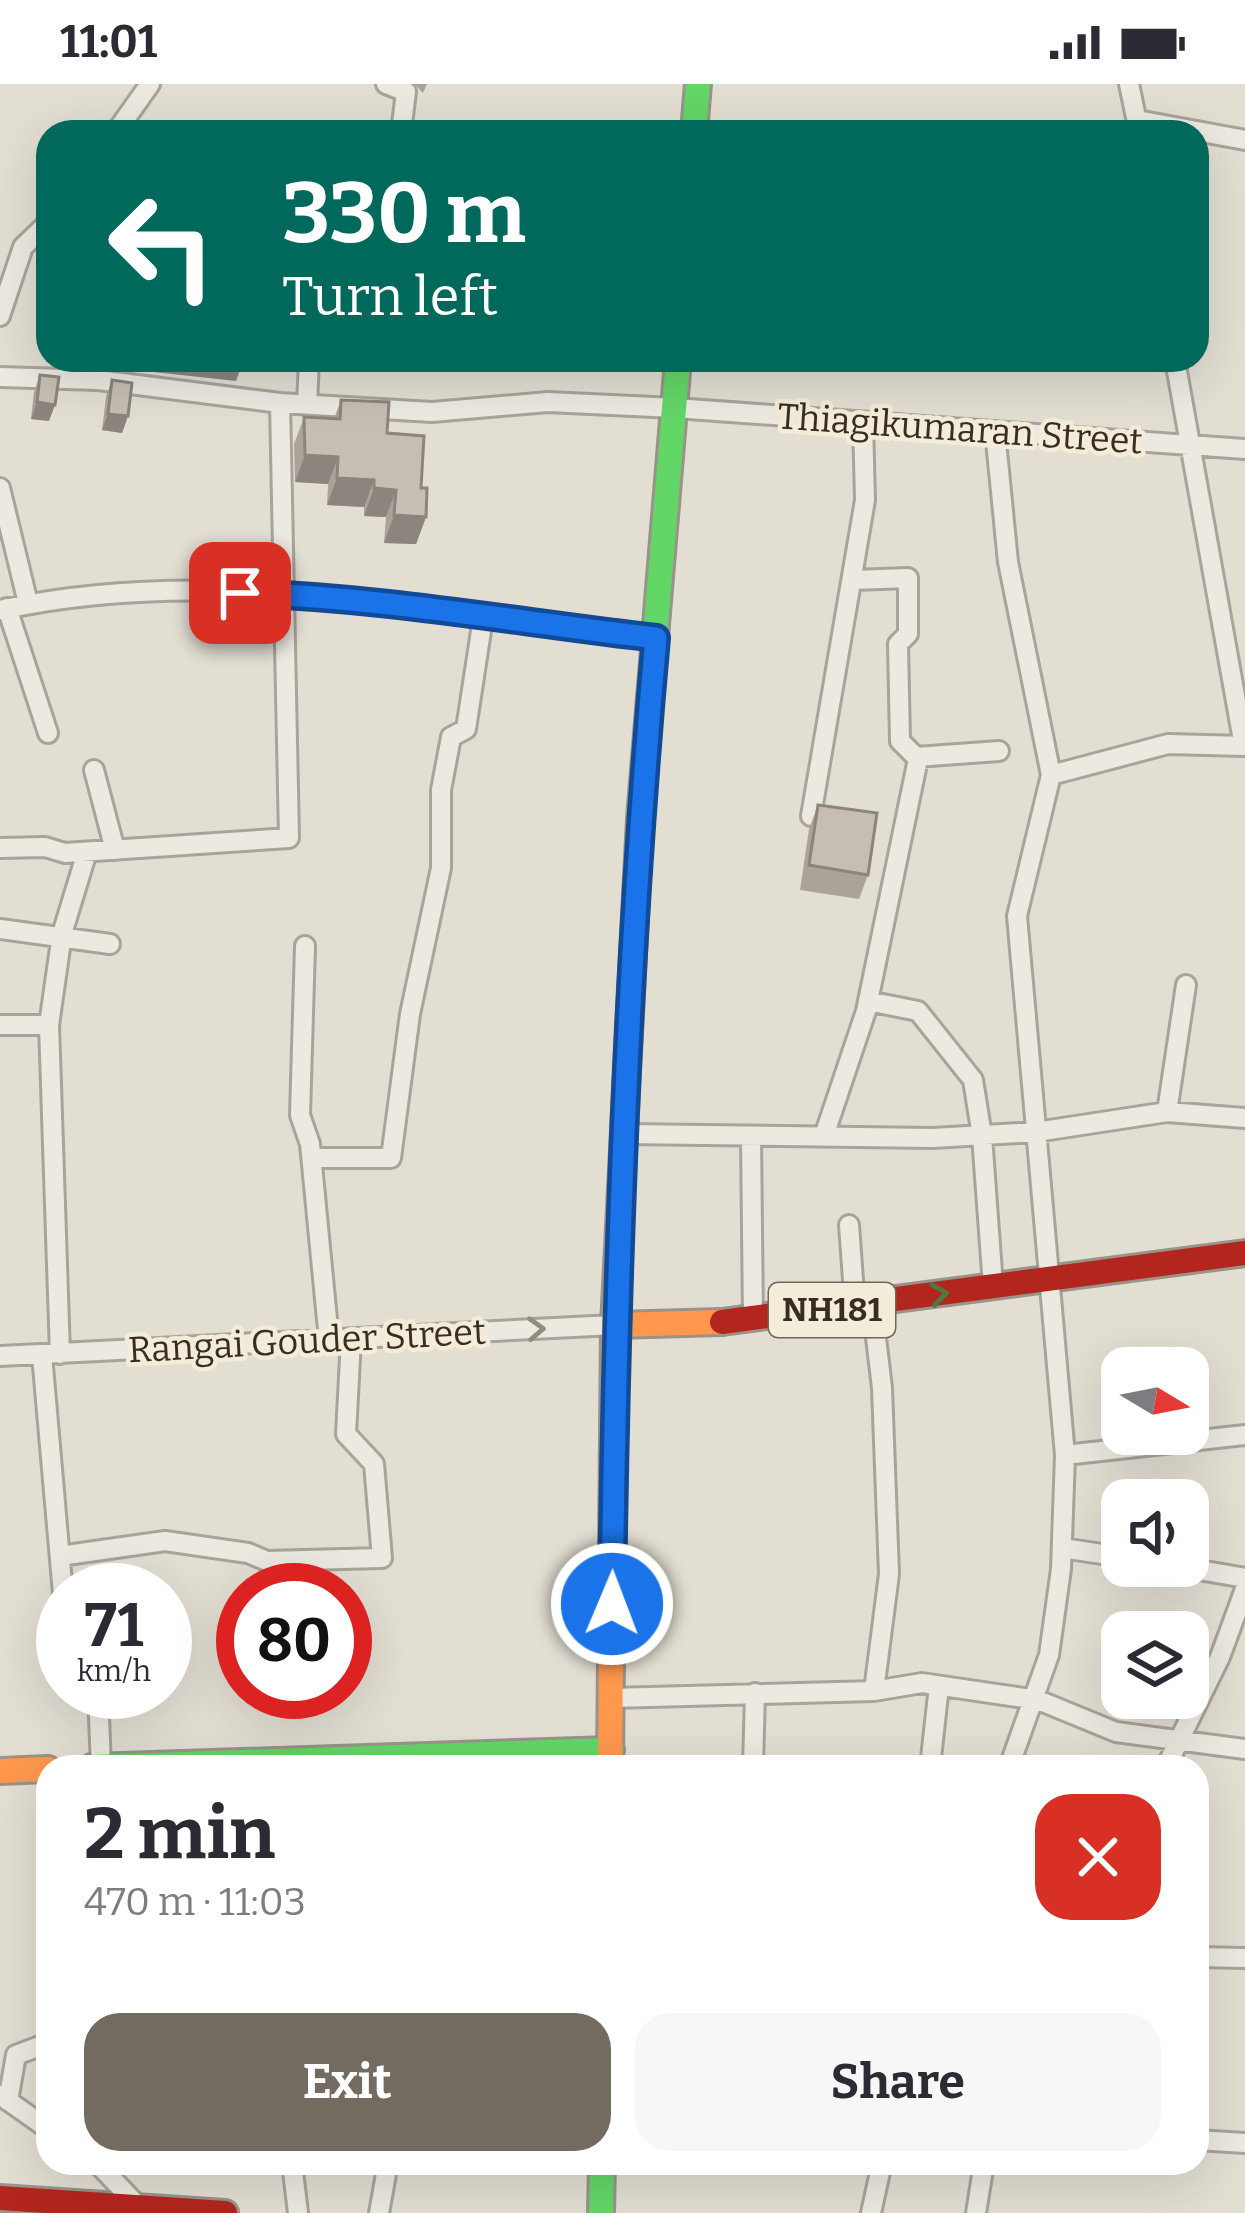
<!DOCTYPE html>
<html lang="en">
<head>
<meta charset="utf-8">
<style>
	:root { --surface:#fff; --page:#f7f7f7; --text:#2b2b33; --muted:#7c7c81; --accent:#746b60 }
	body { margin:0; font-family:Bitter,serif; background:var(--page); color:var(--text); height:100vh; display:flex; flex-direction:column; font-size:45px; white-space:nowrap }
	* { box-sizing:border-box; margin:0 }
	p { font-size:39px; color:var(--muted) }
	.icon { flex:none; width:66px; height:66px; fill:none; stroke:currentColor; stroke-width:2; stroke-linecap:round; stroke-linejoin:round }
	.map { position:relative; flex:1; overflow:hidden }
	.drawer { position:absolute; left:36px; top:1671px; width:1173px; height:420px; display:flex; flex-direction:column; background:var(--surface); border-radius:36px; box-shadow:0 12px 48px #0002 }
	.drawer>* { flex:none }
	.banner { position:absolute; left:36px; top:36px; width:1173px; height:252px; border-radius:36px; box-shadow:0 12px 48px #0002; background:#00695c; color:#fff; overflow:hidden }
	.needle { width:78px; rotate:100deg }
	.controls { position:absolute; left:1101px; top:1263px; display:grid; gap:24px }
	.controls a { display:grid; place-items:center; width:108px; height:108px; border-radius:24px; background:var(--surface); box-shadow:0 12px 48px #0002; font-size:60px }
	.speed { position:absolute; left:36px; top:1479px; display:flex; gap:24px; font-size:60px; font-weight:700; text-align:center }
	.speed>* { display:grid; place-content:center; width:156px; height:156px; border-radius:50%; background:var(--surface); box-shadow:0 12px 48px #0002; line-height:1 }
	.speed small { font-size:30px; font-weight:400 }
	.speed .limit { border:18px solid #d22; background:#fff; color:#111 }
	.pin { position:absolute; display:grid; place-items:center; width:102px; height:102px; color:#fff; margin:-51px; border-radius:24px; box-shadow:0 6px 18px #0006 }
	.me { position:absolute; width:132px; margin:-66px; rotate:1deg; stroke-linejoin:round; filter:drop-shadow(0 0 9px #0008) }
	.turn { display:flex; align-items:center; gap:42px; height:252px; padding:0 48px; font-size:54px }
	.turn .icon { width:156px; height:156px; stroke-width:2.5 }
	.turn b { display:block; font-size:84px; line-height:102px }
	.round { display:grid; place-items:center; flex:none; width:126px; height:126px; border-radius:36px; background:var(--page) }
	.headline { display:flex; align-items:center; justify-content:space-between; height:204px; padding:0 48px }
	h1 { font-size:72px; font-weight:700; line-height:90px }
	.cta { display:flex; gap:24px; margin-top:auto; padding:24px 48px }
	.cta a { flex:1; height:138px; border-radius:36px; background:var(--accent); color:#fff; font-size:48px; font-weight:700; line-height:138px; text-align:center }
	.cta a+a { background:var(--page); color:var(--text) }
	.status { display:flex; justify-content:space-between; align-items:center; height:84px; padding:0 60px; background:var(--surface); direction:ltr }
	.status svg { height:33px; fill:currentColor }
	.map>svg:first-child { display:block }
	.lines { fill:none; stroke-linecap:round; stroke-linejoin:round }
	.street-casing { stroke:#a9a49a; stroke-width:24 }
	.fast-casing { stroke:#99938a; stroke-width:30 }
	.slow-casing { stroke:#99938a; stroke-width:30 }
	.jam-casing { stroke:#99938a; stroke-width:30 }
	.street { stroke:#ece9e1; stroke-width:18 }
	.fast { stroke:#63d668; stroke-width:24 }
	.slow { stroke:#ff974d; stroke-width:24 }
	.jam { stroke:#b3261e; stroke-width:24 }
	.wall { fill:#aba39a }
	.shaded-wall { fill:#8b857d }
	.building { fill:#c7beb3; stroke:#8b857d; stroke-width:3 }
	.oneway { stroke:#4b7942 }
	.oneway2 { stroke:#928b82 }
	.route-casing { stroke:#114b97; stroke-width:30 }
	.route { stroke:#1a73e8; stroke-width:21 }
	.labels { text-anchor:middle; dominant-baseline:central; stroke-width:9; stroke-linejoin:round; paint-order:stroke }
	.shield { fill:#f3ecd9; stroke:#706659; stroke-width:3 }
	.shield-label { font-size:33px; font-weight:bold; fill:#382d22 }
	.street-label { font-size:36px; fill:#382d22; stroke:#f3ecd9 }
</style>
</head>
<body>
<div class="status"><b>11:01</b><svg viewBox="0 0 49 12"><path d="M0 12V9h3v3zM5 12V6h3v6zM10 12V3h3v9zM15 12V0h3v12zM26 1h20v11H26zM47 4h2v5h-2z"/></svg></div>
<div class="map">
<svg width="1245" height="2129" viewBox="0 0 1245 2129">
	<rect width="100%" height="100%" fill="#e3ded2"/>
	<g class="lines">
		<defs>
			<path id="street" d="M386 0 406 8 401 48
				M1129 0 1138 43
				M1137 36 1245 56
				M116 48 150 0
				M0 232 23 163 48 139
				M1175 276 1244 662
				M0 293 98 296 280 319 432 328 548 318 675 324 1245 365
				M307 321 309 276
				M995 347 1008 478 1051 691 1017 832 1065 1371 1061 1485 1049 1571 1009 1683
				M0 404 28 519
				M7 524 48 649
				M0 526C217 478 440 530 655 554
				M916 673 999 667
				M94 686 115 766
				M1051 691 1168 660 1245 662
				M811 732 865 416 863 338
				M0 764 45 763 65 769 289 754 280 319
				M0 845 110 860
				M305 862 300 1031 310 1060 329 1256
				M1186 901 1167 1028 1245 1034
				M868 917 918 927 973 996 982 1052 993 1202
				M0 941H49
				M624 1050 933 1054 1036 1048 1167 1028
				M751 1052 753 1236
				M824 1052 866 927 918 675 900 657 898 560 908 550V494L853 496
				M312 1074H391L410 930 441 784V706L451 653 466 645 483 534
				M849 1141 855 1223
				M872 1220 882 1304 889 1490 874 1607
				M60 1270 49 941 62 850 87 768
				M42 1271 63 1510
				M0 1272 614 1241
				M1065 1371 1245 1351
				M1062 1464 1122 1473
				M60 1472 165 1457 248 1469 267 1477 382 1474 374 1380 346 1350 351 1255
				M1176 1482 1245 1494
				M98 1608 101 1683
				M611 1614 874 1607 922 1599 1038 1616 1116 1648 1245 1665
				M753 1683 755 1609
				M930 1683 939 1602
				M1166 1683 1220 1573 1245 1505
				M1197 1873 1245 1874
				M0 2011 48 2045
				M8 2017 16 1971 48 1959
				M1197 2056 1245 2059
				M97 2079 139 2123
				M292 2079 298 2129
				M379 2129 388 2079
				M871 2129 882 2079
				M976 2129 984 2079"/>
			<path id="fast" d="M694 48 698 0
				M614 1241 640 734 678 276
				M92 1683 611 1666
				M601 2129 602 2079"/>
			<path id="slow" d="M610 1683 614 1241 722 1238
				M0 1687 48 1685"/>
			<path id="jam" d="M722 1238 1245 1169
				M0 2114 225 2129"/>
		</defs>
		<use href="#street" class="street-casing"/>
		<use href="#fast" class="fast-casing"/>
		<use href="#slow" class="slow-casing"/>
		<use href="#jam" class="jam-casing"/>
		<use href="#street" class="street"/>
		<use href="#fast" class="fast"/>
		<use href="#slow" class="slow"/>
		<use href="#jam" class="jam"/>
	</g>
	<path class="wall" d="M414 0H427L423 9Z
		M40 291 49 337 31 335 34 308Z
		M112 296 128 332 122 349 102 346 106 313Z
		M341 316 387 349 421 404 426 433 416 460 384 459 386 433 364 432V423L327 421 328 400 295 398 294 360 304 333 334 335Z
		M818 721 868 791 859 815 800 806 809 745Z"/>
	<path class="shaded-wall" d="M129 276H200L242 281 236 297 126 285Z
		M37 318 55 321 49 337 31 335Z
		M108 330 128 332 122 349 102 346Z
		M305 371 338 373 328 400 295 398Z
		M337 394 374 396 364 423 327 421Z
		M374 404 396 406 386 433 364 432Z
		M394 431 426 433 416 460 384 459Z"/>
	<path class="building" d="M200 276H243L242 281Z
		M40 291 59 293 55 321 37 318Z
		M112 296 132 299 128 332 108 330Z
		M341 316 389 318 387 349 424 352 421 404H427L426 433 394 431 396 406 374 404V396L337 394 338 373 305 371 304 333 340 335Z
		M818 721 877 729 868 791 809 781Z"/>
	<defs><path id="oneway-chevron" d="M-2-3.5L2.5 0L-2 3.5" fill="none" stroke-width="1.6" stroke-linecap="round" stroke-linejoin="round" transform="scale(3)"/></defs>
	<use class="oneway" href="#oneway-chevron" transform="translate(939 1210) rotate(-8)"/>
	<use class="oneway2" href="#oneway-chevron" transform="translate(536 1245) rotate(-3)"/>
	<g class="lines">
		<defs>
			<path id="route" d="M240 509C380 513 517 538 656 554 627 876 616 1198 612 1520"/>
		</defs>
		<use href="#route" class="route-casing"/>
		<use href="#route" class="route"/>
	</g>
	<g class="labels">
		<rect class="shield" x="769" y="1199" width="126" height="54" rx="9"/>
		<g class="shield-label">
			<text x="832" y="1226">NH181</text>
		</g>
		<g class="street-label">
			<text transform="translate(960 345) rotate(4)">Thiagikumaran Street</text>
			<text transform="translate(307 1257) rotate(-3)">Rangai Gouder Street</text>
		</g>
	</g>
</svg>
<div class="controls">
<a><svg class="needle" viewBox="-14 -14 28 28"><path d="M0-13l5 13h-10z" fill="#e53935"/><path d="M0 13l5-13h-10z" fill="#7c7c81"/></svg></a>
<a><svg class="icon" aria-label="sound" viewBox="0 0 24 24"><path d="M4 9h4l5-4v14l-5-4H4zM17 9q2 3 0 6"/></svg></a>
<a><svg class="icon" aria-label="layers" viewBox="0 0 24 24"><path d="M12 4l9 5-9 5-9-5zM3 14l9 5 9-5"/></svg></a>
</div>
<div class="speed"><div>71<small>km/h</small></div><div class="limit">80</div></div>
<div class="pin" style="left:240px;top:509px;background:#d93025"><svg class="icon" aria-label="arrive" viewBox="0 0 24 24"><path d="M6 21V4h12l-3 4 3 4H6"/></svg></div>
<svg class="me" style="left:612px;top:1520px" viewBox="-20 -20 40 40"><circle r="17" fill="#1a73e8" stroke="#fff" stroke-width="3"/><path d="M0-11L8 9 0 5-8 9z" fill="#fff"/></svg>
<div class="banner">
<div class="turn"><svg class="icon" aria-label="left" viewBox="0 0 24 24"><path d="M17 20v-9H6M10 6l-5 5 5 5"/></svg><div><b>330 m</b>Turn left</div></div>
</div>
<section class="drawer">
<div class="headline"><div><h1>2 min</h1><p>470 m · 11:03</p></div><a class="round" style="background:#d93025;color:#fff"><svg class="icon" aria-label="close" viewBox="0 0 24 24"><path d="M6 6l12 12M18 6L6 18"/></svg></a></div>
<div class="cta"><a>Exit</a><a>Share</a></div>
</section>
</div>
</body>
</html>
